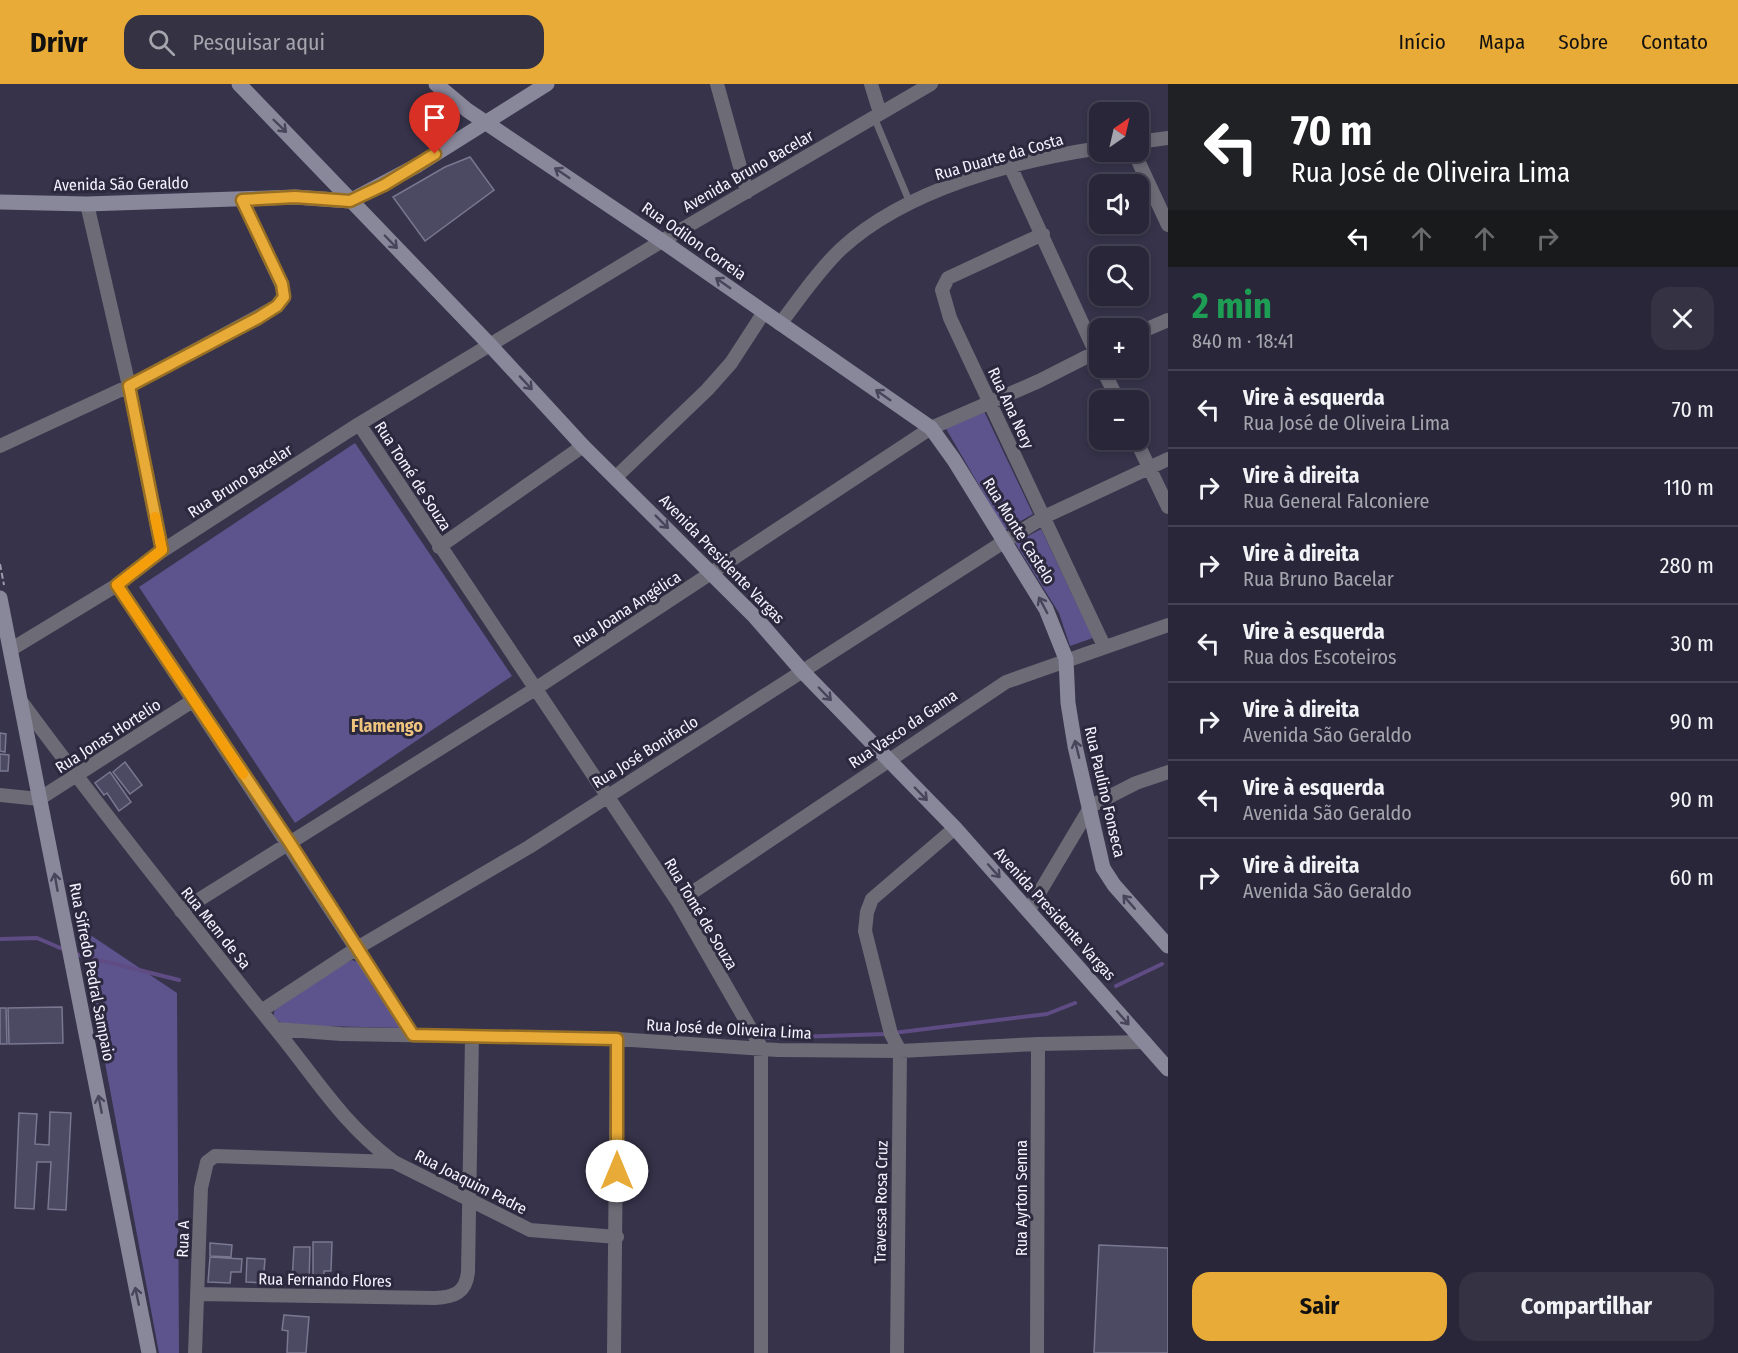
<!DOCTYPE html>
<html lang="pt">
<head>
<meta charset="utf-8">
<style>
	:root { --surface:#282638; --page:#343243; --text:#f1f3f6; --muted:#a5a5ae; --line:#444353; --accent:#e8ab37 }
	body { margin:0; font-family:"Fira Sans Condensed",sans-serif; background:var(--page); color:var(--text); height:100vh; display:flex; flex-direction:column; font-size:22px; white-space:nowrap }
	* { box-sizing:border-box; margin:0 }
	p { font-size:20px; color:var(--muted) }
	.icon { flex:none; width:33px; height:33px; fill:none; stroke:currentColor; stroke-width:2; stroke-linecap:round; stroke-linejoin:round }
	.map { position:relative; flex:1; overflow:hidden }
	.drawer { display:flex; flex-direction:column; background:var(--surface); width:570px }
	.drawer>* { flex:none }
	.guide { background:#202124; color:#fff; overflow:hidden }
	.needle { width:39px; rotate:34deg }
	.fabs { position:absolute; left:1089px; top:18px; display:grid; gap:12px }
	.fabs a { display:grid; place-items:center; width:60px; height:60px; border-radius:12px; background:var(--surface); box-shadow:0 3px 9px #0003,0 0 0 2px var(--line); font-size:30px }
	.pin { position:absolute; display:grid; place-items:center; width:51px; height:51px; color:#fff; margin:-62px -26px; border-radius:50% 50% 50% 0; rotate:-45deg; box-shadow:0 0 6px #0007 }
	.pin .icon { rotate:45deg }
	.me { position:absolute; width:66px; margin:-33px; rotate:0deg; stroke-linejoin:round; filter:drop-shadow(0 0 4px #0008) }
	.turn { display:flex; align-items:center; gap:21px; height:126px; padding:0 24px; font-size:27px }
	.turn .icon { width:78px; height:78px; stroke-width:2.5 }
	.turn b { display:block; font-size:42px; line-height:51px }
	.lanes { display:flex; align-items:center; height:57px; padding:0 24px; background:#0003; justify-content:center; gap:30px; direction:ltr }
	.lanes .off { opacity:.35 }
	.round { display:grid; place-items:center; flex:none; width:63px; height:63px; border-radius:18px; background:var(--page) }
	.headline { display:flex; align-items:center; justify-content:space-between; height:102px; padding:0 24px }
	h1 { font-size:36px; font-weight:700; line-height:45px; color:#1e9e55 }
	.primary-button { display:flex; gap:12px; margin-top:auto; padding:12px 24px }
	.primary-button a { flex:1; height:69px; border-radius:18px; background:var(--accent); color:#111; font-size:24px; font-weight:700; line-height:69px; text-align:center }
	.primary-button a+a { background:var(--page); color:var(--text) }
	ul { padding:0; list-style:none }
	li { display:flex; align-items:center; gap:18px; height:78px; padding:0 24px; border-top:2px solid var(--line) }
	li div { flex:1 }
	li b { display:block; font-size:22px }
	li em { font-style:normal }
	header { display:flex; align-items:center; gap:36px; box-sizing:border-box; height:84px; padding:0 30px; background:var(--accent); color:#111 }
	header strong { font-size:28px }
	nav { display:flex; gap:33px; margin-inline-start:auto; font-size:21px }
	.search { width:420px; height:54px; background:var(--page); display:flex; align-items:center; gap:15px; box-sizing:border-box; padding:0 21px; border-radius:18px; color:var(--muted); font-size:22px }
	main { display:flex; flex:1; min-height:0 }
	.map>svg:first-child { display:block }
	.green { fill:#5d548d }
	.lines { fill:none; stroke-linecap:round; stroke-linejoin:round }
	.stream { stroke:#604c84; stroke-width:4 }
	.building { fill:#4c4962; stroke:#797791; stroke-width:1.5 }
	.path { stroke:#9d9bac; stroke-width:2; stroke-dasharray:6 3; stroke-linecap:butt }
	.lane { stroke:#6c6b76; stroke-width:7 }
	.street { stroke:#6c6b76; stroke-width:14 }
	.secondary { stroke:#89879a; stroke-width:15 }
	.oneway { stroke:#48455a }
	.route-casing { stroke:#976f24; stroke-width:15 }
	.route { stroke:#e8ab37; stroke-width:10 }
	.slow { stroke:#f59e0b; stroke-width:10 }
	.labels { text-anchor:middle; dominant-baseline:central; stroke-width:6; stroke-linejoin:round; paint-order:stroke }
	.street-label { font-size:16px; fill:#f4f3ff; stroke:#2c293f }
	.neighbourhood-label { font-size:18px; font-weight:bold; fill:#edc37d; stroke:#2c293f }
</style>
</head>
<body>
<header>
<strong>Drivr</strong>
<div class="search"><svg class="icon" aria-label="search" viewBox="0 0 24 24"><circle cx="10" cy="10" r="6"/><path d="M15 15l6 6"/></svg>Pesquisar aqui</div>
<nav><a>Início</a><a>Mapa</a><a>Sobre</a><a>Contato</a></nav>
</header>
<main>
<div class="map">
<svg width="1168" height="1269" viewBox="0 0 1168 1269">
	<rect width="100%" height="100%" fill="#36334a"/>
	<path class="green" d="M983 325 1033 430 1005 446 945 343Z
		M355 359 512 592 295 739 139 503Z
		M1041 445 1093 554 1070 562 1059 529 1015 459Z
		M80 844 177 909 179 1269H159Z
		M352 876 361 879 402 944 284 941 273 933 275 925 339 881Z"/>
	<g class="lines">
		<path class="stream" d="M0 855 37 854 65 866
			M75 870 179 896
			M1116 902 1162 880
			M766 954 885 950 1047 930 1075 919"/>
	</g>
	<path class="building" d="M470 73 494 106 425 157 393 113 445 83Z
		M0 649 6 650 5 668 0 667Z
		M0 670 9 671 8 687H0Z
		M125 678 142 701 130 710 113 688Z
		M110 688 131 718 119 727 107 709 104 711 95 699Z
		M62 923 63 959 9 960 8 924Z
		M0 924H6L7 960H0Z
		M50 1028 71 1029 66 1126 48 1125 51 1078H37L34 1125 15 1124 19 1029 37 1030 35 1060 49 1061Z
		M313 1158H332L331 1187H324V1200H313Z
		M210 1159 232 1161 231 1173 210 1172Z
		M1099 1161 1168 1164V1269H1094Z
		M294 1163H310L309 1199 292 1198Z
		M210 1173 242 1175 241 1188H231L230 1199 208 1198Z
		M247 1174 265 1175 263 1199 246 1198Z
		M284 1231 309 1233 306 1269H287L288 1247 282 1246Z"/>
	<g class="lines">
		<path class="path" d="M0 480 4 501"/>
		<path class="lane" d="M874 33 910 119"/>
		<path class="street" d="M717 0 747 108
			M871 0 880 29
			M1138 58 1168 54
			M1134 68 1168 141
			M1011 84 1100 278
			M87 120 129 302 162 467
			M1043 150 948 194 942 206 950 234 1104 562
			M780 240C800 214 818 187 841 165 906 105 1014 77 1100 64
			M1138 249 1168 236
			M1102 284 1118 316
			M359 340 678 818 761 963V1269
			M1136 356 1168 423
			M0 362 129 302 277 222 283 213V204L242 116
			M616 393 707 306 731 279 764 228
			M439 463 583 362
			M117 501 413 951
			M10 566 117 501 162 467 359 340 662 157 931 0
			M23 620C104 730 189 836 274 943 316 994 340 1037 394 1078
			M0 711 39 715 194 616
			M678 818 1006 598 1168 541
			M1029 826 1091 722 1136 699 1168 688
			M181 827 535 605 931 344 1039 297 1100 266
			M261 927 357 864 529 763 1005 457 1044 433 1168 375
			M276 945 341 950 617 955 778 966 900 967 1038 960 1145 958
			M198 1210 435 1214C454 1213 466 1209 468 1188L472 952
			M195 1269 201 1104 207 1078 215 1072 394 1078 530 1146 617 1153
			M614 1269 617 955
			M897 1269 900 967 891 950 865 847 867 828 872 815 955 744
			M1037 1269 1038 960"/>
		<path class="secondary" d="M239 0 490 261 583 362 755 533 803 588 955 744 1168 985
			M436 0 467 26 662 157 931 344 954 376 1046 525 1066 575 1068 619 1075 662 1103 784 1114 801 1168 862
			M0 118 87 120 295 113 350 117 418 81 547 0
			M0 514 149 1269"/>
	</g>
	<defs><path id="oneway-shaft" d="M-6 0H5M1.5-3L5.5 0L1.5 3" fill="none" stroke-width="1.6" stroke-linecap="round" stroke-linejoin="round" transform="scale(1.5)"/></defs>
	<g class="oneway">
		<use href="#oneway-shaft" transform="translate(280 42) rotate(44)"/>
		<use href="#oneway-shaft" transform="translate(562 89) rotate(-146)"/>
		<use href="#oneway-shaft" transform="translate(391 158) rotate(46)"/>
		<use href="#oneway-shaft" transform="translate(723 199) rotate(-145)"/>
		<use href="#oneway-shaft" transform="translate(526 299) rotate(47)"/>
		<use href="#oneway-shaft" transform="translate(883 311) rotate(-145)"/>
		<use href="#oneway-shaft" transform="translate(662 438) rotate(45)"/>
		<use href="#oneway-shaft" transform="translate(1043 521) rotate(-118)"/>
		<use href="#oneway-shaft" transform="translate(825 610) rotate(46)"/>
		<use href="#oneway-shaft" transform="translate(1077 665) rotate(-104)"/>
		<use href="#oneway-shaft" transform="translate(921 710) rotate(46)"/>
		<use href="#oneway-shaft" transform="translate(994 787) rotate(48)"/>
		<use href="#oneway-shaft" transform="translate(56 798) rotate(-100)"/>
		<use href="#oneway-shaft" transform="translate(1129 818) rotate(-131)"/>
		<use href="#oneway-shaft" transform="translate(1123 934) rotate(49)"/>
		<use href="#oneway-shaft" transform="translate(100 1020) rotate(-101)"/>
		<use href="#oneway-shaft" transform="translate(137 1212) rotate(-102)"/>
	</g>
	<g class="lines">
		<defs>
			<path id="route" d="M435 70 384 101 350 117 295 113 242 116 282 200 284 213 277 222 258 234 129 302 162 466 117 501 290 759 413 951 617 955V1087"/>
		</defs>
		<use href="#route" class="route-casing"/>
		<use href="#route" class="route"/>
		<path class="slow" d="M155 433 162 466 117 501 243 690"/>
	</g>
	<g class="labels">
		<g class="street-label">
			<text transform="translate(999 73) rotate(-16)">Rua Duarte da Costa</text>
			<text transform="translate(748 87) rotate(-30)">Avenida Bruno Bacelar</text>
			<text transform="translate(121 100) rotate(-1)">Avenida São Geraldo</text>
			<text transform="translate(694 157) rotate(35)">Rua Odilon Correia</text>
			<text transform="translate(1011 324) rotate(65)">Rua Ana Nery</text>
			<text transform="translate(413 392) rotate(57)">Rua Tomé de Souza</text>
			<text transform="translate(240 397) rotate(-33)">Rua Bruno Bacelar</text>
			<text transform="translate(1019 447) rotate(58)">Rua Monte Castelo</text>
			<text transform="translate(722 475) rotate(46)">Avenida Presidente Vargas</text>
			<text transform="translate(627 525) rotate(-33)">Rua Joana Angélica</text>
			<text transform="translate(903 645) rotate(-34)">Rua Vasco da Gama</text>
			<text transform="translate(108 652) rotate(-33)">Rua Jonas Hortelio</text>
			<text transform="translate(645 668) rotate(-32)">Rua José Bonifaclo</text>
			<text transform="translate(1105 708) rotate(77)">Rua Paulino Fonseca</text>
			<text transform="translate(701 830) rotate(59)">Rua Tomé de Souza</text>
			<text transform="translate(1055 830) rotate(48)">Avenida Presidente Vargas</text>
			<text transform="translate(216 844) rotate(51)">Rua Mem de Sa</text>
			<text transform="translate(92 888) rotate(79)">Rua Sifredo Pedral Sampaio</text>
			<text transform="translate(729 945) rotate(3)">Rua José de Oliveira Lima</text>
			<text transform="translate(471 1098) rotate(27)">Rua Joaquim Padre</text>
			<text transform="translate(1021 1114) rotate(-90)">Rua Ayrton Senna</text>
			<text transform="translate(881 1118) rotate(-89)">Travessa Rosa Cruz</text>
			<text transform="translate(183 1155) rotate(-88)">Rua A</text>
			<text transform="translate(325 1196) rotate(1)">Rua Fernando Flores</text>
		</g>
		<g class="neighbourhood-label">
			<text x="387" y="642">Flamengo</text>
		</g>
	</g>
</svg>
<div class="fabs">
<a><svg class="needle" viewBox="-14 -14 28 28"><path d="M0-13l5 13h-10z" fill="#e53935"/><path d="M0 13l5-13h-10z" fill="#a5a5ae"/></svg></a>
<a><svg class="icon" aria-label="sound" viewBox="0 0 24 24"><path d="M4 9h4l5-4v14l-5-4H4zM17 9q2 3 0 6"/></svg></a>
<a><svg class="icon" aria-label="search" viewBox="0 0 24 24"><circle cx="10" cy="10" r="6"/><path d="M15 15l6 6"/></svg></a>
<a>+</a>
<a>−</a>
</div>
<div class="pin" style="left:435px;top:70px;background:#d93025"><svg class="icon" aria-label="arrive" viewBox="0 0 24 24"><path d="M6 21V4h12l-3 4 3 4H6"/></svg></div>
<svg class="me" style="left:617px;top:1087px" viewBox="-20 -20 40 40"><circle r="19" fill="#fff"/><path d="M0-13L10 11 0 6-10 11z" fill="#e8ab37"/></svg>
</div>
<section class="drawer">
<div class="guide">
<div class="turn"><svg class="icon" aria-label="left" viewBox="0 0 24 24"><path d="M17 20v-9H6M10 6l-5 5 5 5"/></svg><div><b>70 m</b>Rua José de Oliveira Lima</div></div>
<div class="lanes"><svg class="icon" aria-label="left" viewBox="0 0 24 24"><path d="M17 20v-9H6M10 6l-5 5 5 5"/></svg><svg class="icon off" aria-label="ahead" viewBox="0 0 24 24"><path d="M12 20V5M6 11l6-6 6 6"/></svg><svg class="icon off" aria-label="ahead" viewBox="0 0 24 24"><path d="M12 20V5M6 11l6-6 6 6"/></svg><svg class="icon off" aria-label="right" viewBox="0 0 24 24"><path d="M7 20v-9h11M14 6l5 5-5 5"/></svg></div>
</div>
<div class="headline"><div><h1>2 min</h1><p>840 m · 18:41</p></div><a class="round"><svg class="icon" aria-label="close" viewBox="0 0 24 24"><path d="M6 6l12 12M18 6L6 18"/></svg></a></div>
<ul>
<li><svg class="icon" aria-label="left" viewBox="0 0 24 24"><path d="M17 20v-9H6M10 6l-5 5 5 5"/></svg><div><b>Vire à esquerda</b><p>Rua José de Oliveira Lima</p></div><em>70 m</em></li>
<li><svg class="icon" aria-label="right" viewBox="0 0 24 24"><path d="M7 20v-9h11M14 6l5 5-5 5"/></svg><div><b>Vire à direita</b><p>Rua General Falconiere</p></div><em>110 m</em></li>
<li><svg class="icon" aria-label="right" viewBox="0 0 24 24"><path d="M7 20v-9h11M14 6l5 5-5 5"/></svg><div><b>Vire à direita</b><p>Rua Bruno Bacelar</p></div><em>280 m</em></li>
<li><svg class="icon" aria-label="left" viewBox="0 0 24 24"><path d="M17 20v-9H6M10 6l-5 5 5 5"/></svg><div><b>Vire à esquerda</b><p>Rua dos Escoteiros</p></div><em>30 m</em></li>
<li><svg class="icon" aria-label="right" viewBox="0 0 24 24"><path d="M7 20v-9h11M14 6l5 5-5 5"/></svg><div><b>Vire à direita</b><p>Avenida São Geraldo</p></div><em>90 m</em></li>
<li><svg class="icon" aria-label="left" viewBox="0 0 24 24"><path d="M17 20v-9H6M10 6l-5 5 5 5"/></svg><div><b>Vire à esquerda</b><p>Avenida São Geraldo</p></div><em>90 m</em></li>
<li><svg class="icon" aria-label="right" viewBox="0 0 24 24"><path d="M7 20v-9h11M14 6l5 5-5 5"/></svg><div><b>Vire à direita</b><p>Avenida São Geraldo</p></div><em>60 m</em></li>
</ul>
<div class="primary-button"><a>Sair</a><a>Compartilhar</a></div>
</section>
</main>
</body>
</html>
